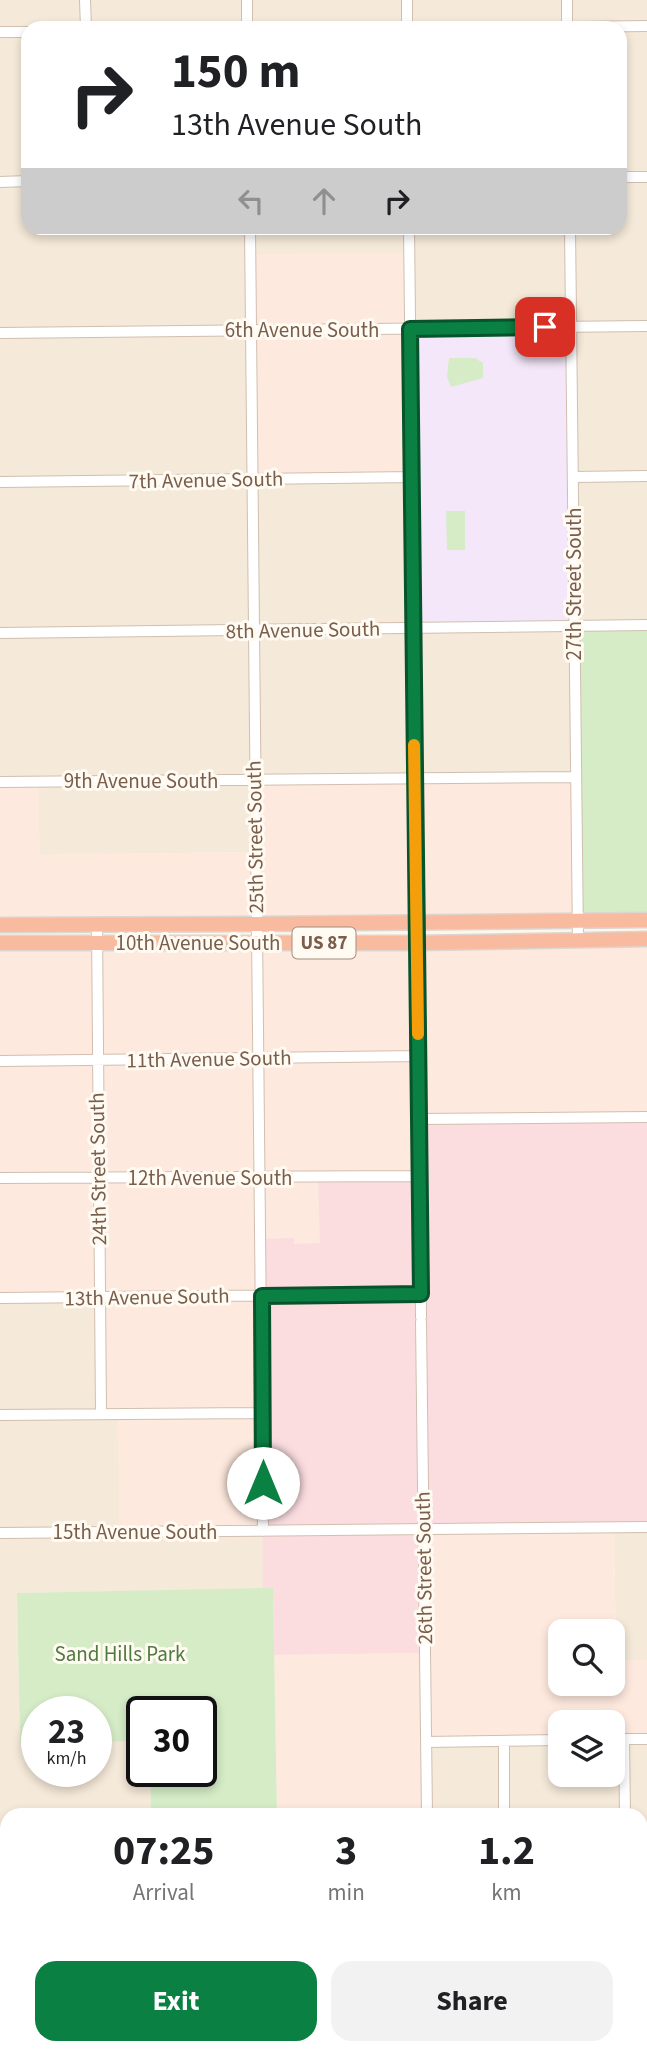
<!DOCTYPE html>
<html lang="en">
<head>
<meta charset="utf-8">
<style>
	:root { --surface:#fff; --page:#f2f2f2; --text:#202124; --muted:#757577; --accent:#0b8043 }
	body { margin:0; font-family:"Source Sans 3",sans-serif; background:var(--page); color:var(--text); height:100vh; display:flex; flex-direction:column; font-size:26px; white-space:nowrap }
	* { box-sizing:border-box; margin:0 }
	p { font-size:23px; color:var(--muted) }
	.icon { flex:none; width:38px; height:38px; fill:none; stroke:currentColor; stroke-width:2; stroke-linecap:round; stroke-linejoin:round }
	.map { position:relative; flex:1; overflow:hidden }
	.sheet { position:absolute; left:0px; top:1808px; width:648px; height:247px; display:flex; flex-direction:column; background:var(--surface); border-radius:21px 21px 0 0; box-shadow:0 4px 10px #0003 }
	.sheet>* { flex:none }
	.hud { position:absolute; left:21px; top:21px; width:606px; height:214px; border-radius:21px; box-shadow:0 4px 10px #0003; background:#fff; color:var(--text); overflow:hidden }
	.buttons { position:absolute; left:548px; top:1619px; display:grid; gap:14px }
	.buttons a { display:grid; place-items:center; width:77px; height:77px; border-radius:14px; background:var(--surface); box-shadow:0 4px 10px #0003; font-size:35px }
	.speed { position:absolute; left:21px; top:1696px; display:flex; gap:14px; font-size:35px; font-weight:700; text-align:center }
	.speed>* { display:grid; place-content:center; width:91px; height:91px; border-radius:50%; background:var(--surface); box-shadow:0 4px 10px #0003; line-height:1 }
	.speed small { font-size:18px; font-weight:400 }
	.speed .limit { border:4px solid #111; border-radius:10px; background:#fff; color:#111 }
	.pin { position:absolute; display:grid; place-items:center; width:60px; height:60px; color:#fff; margin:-30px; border-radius:14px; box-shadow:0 4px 10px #0006 }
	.me { position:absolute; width:77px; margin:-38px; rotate:0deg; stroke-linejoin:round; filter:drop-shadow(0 0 5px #0008) }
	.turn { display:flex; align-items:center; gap:24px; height:147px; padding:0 35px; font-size:32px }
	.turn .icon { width:91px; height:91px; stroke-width:2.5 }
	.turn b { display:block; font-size:49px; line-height:60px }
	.lanes { display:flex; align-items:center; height:66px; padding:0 35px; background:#0003; justify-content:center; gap:35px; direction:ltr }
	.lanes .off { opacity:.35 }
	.eta { display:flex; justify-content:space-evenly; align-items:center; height:119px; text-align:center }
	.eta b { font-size:42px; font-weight:700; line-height:49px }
	.cta { display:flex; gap:14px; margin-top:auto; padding:14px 35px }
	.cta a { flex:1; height:80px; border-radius:21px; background:var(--accent); color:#fff; font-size:28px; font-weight:700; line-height:80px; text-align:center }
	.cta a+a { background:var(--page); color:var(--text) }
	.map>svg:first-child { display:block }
	.residential { fill:#f5e9d9; fill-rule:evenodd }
	.commercial { fill:#fee9de; fill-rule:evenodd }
	.education { fill:#f4e7fa }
	.medical { fill:#fbdde0 }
	.green { fill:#d5ecc7 }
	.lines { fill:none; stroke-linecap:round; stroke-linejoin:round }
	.minor-casing { stroke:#d1bfaf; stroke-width:12 }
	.highway-casing { stroke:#dcd5d0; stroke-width:17 }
	.minor { stroke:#fff; stroke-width:10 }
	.highway { stroke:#f9bba0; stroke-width:14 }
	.route-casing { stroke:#07532c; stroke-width:18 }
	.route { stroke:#0b8043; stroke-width:12 }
	.slow { stroke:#f59e0b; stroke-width:12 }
	.labels { text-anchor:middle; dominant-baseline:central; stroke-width:6; stroke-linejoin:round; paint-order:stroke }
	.shield { fill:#fffaf2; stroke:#a28d7e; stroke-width:2 }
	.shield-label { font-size:19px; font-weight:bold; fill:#7a5e4c }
	.street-label { font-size:21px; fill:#7a5e4c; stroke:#fffaf2 }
	.park-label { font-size:21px; fill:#4f7a40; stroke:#fffaf2 }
</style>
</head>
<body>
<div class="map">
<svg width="647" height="2054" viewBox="0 0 647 2054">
	<rect width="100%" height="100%" fill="#fdf7eb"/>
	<path class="residential" d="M0 0H647V625L575 777 255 852 39 855 38 782H0ZM28 28H620V228H28Z
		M100 1297 118 1414 263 1531V1589L17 1593 20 1743H37V1771H96V1742L142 1741V1771H150L151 1815H7V1895H0V1298Z
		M647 1527V1660H616L614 1528Z
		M613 1739H647V2014H640V1815H427L426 1742 560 1740V1774H612Z
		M152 2048H255V2054H152Z"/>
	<path class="commercial" d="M410 253 411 477 252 479 250 254Z
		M575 777 577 921 0 925V782H38L40 855 255 852 254 780Z
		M647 939V1116L420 1176 320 1244H294V1239L263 1531 119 1532 118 1414H101L99 1298H0V943Z
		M614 1528 616 1660H647V1739H613L612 1722H560V1740L427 1742V1815H277L274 1655 425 1653 424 1529ZM560 1631H612V1684H560Z
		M641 2014H647V2054H255V2048H640Z"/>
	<path class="education" d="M571 327 574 627 413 628 410 329Z"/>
	<path class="medical" d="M647 1116V1527L425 1529V1653L274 1655 273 1589H263L260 1239 294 1238V1244L320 1243 318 1177 420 1176V1119Z"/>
	<path class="green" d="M449 358H475L483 363V378L451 387 447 377Z
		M446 511H465V550H447Z
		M647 626V920L577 921 574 627Z
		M273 1588 277 1815H151L150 1771H201V1712H142V1741L96 1742V1712H37V1743H20L17 1593Z"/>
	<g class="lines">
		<defs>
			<path id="minor" d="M85 0 86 28
				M247 0V28
				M407 0V28
				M567 0V28
				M487 28 647 26
				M0 32H28
				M620 177H647
				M0 182 28 181
				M250 228 263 1531
				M409 228 421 1317
				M570 228 578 940
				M0 333 647 326
				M574 477 647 476
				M0 482 411 477
				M0 633 647 625
				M0 782 575 777
				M97 924 101 1414
				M0 1061 419 1056
				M420 1119 647 1117
				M0 1178 420 1176
				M0 1298 421 1294
				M421 1322 427 1815
				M0 1415 263 1413
				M0 1533 647 1527
				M612 1739H647
				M624 1739 625 1815
				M504 1741V1815
				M426 1742 560 1740
				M205 2048V2054
				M393 2054V2048"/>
			<path id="highway" d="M0 925 256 924 647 920
				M0 943H418L647 939"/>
		</defs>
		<use href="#minor" class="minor-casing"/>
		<use href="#highway" class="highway-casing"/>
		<use href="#minor" class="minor"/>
		<use href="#highway" class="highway"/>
	</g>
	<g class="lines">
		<defs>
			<path id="route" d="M263 1483 262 1296 421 1294 410 329 545 327"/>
		</defs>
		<use href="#route" class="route-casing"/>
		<use href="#route" class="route"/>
		<path class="slow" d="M414 745 418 1034"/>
	</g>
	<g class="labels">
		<rect class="shield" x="292.5" y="927.5" width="63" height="31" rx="5"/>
		<g class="shield-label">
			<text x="324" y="943">US 87</text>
		</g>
		<g class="street-label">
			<text x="302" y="330">6th Avenue South</text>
			<text transform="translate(206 480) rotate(-1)">7th Avenue South</text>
			<text transform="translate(574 584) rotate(-90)">27th Street South</text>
			<text transform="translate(303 630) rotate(-1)">8th Avenue South</text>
			<text x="141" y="781">9th Avenue South</text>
			<text transform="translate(255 837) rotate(-91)">25th Street South</text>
			<text x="198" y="943">10th Avenue South</text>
			<text transform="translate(209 1059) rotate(-1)">11th Avenue South</text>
			<text transform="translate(98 1169) rotate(-91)">24th Street South</text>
			<text x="210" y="1178">12th Avenue South</text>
			<text transform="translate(147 1297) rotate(-1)">13th Avenue South</text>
			<text x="135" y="1532">15th Avenue South</text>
			<text transform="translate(424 1568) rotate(-91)">26th Street South</text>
		</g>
		<g class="park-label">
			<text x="120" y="1654">Sand Hills Park</text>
		</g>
	</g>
</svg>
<div class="buttons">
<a><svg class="icon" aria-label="search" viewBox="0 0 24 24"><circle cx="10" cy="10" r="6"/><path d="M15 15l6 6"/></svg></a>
<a><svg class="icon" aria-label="layers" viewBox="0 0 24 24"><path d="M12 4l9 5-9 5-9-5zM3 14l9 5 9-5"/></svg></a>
</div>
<div class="speed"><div>23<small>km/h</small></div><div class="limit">30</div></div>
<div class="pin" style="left:545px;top:327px;background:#d93025"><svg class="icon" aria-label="arrive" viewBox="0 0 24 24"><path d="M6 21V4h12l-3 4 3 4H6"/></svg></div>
<svg class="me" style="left:263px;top:1483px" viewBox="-20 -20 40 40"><circle r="19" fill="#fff"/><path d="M0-13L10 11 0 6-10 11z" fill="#0b8043"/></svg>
<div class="hud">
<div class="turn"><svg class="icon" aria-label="right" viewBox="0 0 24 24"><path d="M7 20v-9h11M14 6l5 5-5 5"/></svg><div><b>150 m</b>13th Avenue South</div></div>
<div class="lanes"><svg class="icon off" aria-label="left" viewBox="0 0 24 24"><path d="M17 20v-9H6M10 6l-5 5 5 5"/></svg><svg class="icon off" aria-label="ahead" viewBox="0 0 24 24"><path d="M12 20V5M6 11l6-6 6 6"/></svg><svg class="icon" aria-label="right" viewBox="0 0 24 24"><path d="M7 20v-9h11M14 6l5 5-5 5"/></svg></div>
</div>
<section class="sheet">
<div class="eta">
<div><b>07:25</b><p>Arrival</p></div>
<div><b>3</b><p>min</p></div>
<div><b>1.2</b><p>km</p></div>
</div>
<div class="cta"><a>Exit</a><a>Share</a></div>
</section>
</div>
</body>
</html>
